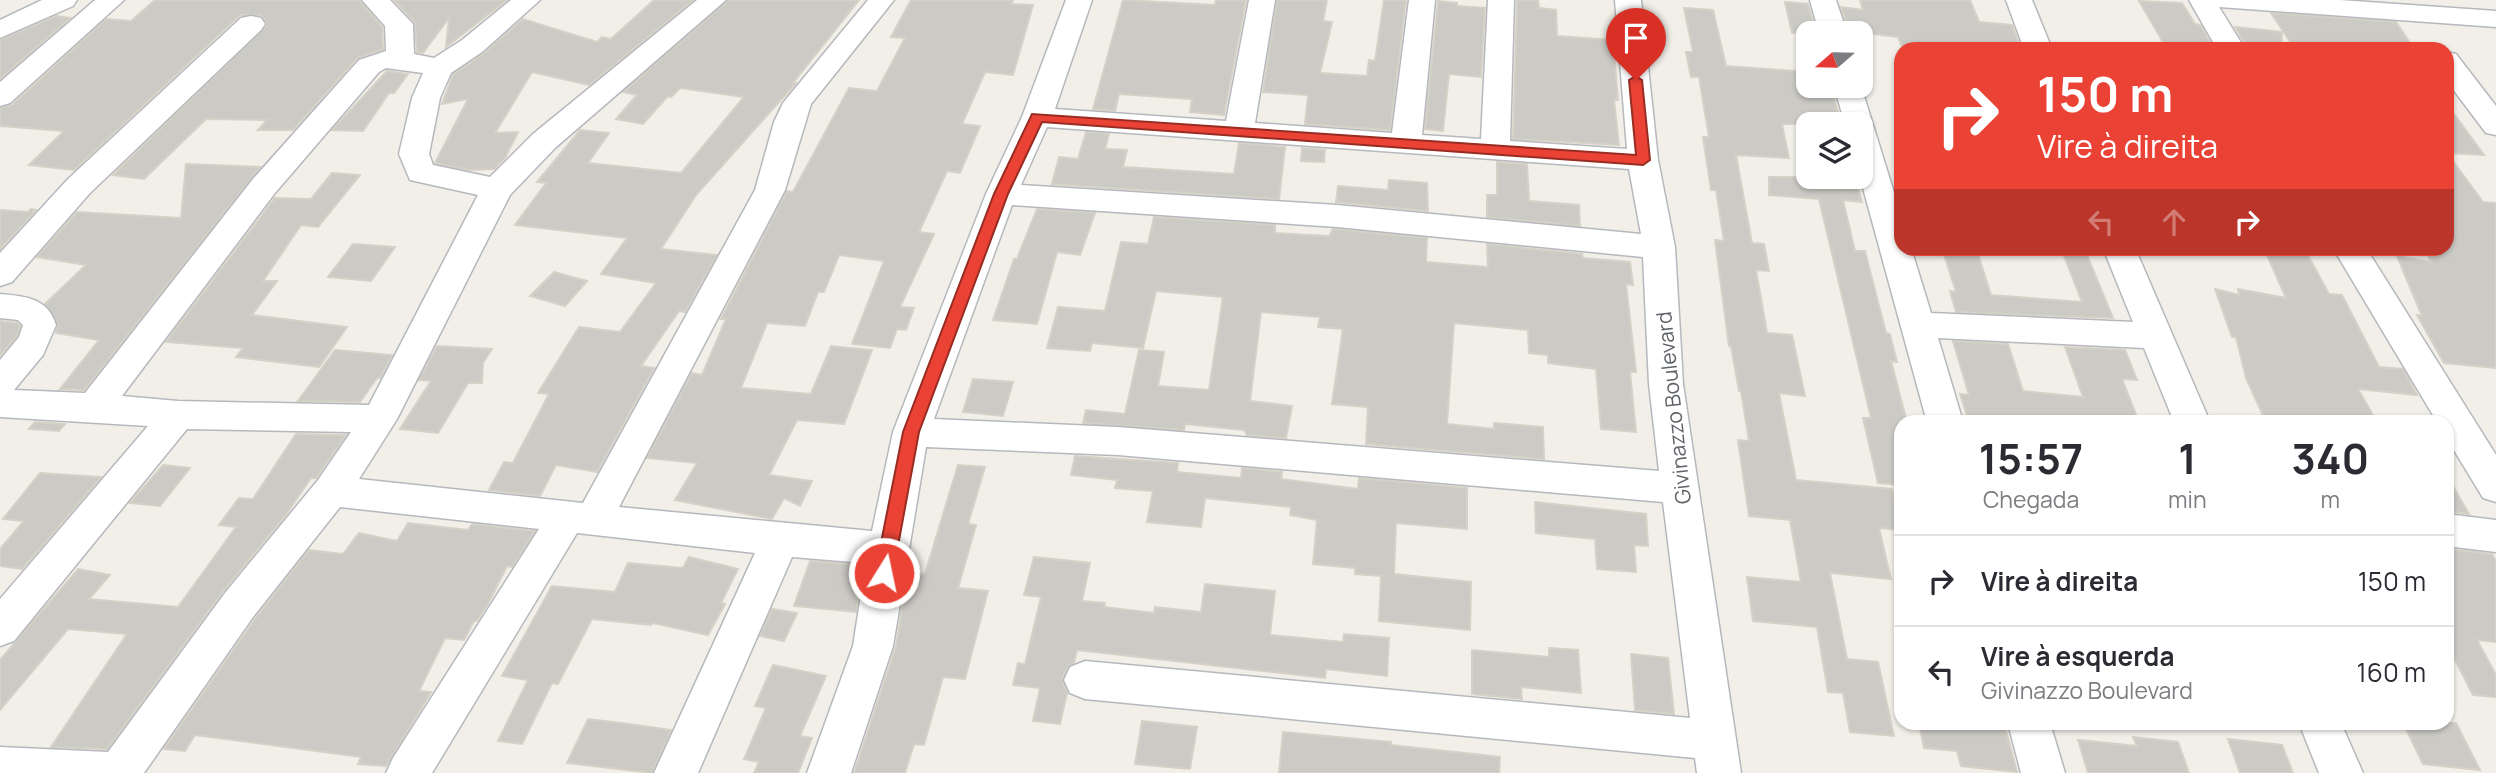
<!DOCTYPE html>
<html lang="pt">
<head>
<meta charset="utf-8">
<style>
	:root { --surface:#fff; --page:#f2f2f3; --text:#2b2b33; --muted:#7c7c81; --line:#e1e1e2 }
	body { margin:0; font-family:Manrope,sans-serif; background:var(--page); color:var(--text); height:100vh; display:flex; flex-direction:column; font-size:26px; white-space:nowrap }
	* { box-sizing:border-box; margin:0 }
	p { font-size:23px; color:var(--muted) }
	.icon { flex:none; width:38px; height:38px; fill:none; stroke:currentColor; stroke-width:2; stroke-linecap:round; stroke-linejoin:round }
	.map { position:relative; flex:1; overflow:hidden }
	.drawer { position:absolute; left:1894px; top:415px; width:560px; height:315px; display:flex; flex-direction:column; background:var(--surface); border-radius:21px; box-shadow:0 2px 5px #0004 }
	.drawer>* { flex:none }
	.hud { position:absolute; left:1894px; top:42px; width:560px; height:214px; border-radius:21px; box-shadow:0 2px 5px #0004; background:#ea4335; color:#fff; overflow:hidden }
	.needle { width:46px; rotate:250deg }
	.buttons { position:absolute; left:1796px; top:21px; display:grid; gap:14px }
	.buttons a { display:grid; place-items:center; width:77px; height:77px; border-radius:14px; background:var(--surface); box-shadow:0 2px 5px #0004; font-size:35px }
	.pin { position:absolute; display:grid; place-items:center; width:60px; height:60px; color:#fff; margin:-72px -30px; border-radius:50% 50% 50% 0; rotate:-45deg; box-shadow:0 0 7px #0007 }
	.pin .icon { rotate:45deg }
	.me { position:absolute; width:77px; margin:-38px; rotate:10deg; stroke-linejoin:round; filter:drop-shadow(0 0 5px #0008) }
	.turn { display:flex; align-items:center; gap:24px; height:147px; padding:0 28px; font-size:32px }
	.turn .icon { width:91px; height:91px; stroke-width:2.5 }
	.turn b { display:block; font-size:49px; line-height:60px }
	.lanes { display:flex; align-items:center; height:66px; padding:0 28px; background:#0003; justify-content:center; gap:35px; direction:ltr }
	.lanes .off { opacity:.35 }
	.eta { display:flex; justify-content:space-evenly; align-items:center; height:119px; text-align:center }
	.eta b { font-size:42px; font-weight:700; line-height:49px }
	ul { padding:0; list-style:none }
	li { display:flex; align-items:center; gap:21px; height:91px; padding:0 28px; border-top:2px solid var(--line) }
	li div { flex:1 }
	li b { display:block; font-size:26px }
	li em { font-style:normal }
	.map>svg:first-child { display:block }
	.building { fill:#cccac5; stroke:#d6d1c6; stroke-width:2 }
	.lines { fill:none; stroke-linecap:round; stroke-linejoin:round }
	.minor-casing { stroke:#b5b8bc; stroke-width:3 }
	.minor { fill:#fff; fill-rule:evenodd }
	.route { fill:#ea4335; stroke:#982c22; stroke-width:2 }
	.labels { text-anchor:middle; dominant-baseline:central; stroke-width:7; stroke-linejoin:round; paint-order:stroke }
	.street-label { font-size:21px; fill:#5f6368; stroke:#fff }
</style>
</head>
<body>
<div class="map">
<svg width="2496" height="773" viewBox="0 0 2496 773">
	<rect width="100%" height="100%" fill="#f1efe8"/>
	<path class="building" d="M155 0H359L382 27 383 49 357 58 293 130H258L267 120 206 119 144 179 113 175 267 25 262 15H240L74 170 29 165 64 131 0 126V108L12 105 106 19 131 21Z
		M394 0H507L446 47 449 18 423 53 417 52 415 22Z
		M654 0H693L589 85 532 72 495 133 518 132 505 158 494 169 468 170 435 163 468 99 442 104 453 75 483 54 523 19 597 42 602 37 611 39Z
		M729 0H859L793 83H796L696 195 661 249 717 255 685 312 679 311 641 366 654 368 597 472 556 465 540 496 489 490 504 462 513 463 549 394 538 393 579 327 620 332 656 283 601 274 627 238 515 225 546 183 537 182 580 130 609 133 588 163 681 173 744 97 680 88 671 97 668 96 643 124 616 119 637 95 623 92Z
		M911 0H1013L1011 4 1033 5 1013 75 985 72 962 124 980 126 960 173 947 171 919 232 934 234 900 307 914 308 906 330 897 329 890 348 852 344 884 261 839 255 824 292H818L805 326 767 323 741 388 811 394 831 346 872 350 844 424 797 420 769 475 812 481 800 506 784 498 772 519 675 500 697 463 647 458 692 373 702 375 726 319H721L787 191 793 192 849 88 877 91 905 38 891 37Z
		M1123 0 1215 5 1216 0H1246L1224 115 1190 112 1192 99 1119 94 1115 111 1093 109Z
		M1277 0H1327L1323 21 1332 22 1320 73 1367 76 1369 60 1375 61 1384 0H1406L1390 130 1305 124 1308 95 1263 92Z
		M1517 0H1538L1539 8 1556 10 1557 36 1613 40 1618 100H1614L1619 145 1513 139Z
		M1860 0H1970L1979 22 2012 25 2021 49 1971 45V49H1903L1898 37 1849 31 1841 7 1863 10Z
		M1438 1 1457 3V6L1485 8 1481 77 1449 74 1443 131 1425 129Z
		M2139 1 2182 3 2195 24 2200 25 2214 49H2167Z
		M1785 2 1808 4 1816 33H1792Z
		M1684 8 1713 10 1726 66 1808 72V88L1832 90 1841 124H1782L1789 158 1736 155 1752 243 1764 244 1769 271 1756 270 1767 333 1792 335 1805 396 1779 393 1796 480 1892 489 1900 530 1879 528 1891 579 1830 573 1847 659 1878 662 1894 736 1850 732 1843 693 1828 692 1817 627 1753 621 1747 577 1801 582 1790 520 1749 516 1738 440 1749 441 1741 391H1739L1731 346H1729L1715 240 1724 241 1716 190H1711L1703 137H1709L1699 77H1691L1686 52H1693Z
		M2271 13 2396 22 2414 49H2295Z
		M56 16 70 18 0 79V40Z
		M2235 27 2282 32 2281 49H2248Z
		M387 71 408 74 394 93H389L363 131 332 130Z
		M2446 103 2484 155 2447 153 2483 202 2496 203V368L2444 363 2417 315 2422 316 2397 256 2431 262 2424 248H2446Z
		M1086 132 1109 134 1105 149 1127 150 1123 167 1234 174 1239 143 1285 147 1279 199 1052 184 1059 157 1078 159Z
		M1302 148 1325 150 1324 162 1301 161Z
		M1497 162 1527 164 1529 201 1579 205 1580 226 1487 217V195H1497Z
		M186 164 260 167 84 390 60 389 99 340 56 333 58 324 45 304 86 265 37 257 77 212 181 218Z
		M332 173 360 175 318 227 301 225 263 281H277L252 315 347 327 319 367 236 357 243 348 166 342 275 198 311 199Z
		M1769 177H1855L1862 202 1843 200 1855 251H1865L1886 333 1890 334 1897 362 1891 361 1907 422H1900V485L1878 483 1863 418H1871L1819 199 1769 195Z
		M1389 180 1427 183 1428 211 1336 202 1338 186 1388 190Z
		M31 209 36 210 0 249V210L28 212Z
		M1037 209 1095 213 1080 255 1057 252 1037 324 993 320 1014 259H1017Z
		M1154 217 1275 225V233L1329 236 1333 229 1427 238 1426 262 1488 267 1487 244 1582 254 1583 258 1630 262 1633 285 1626 284 1636 372H1630L1636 432 1601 429 1596 369 1548 363V355L1529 353 1528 330 1454 323 1447 424 1494 429V423L1543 427 1544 459 1366 444 1368 407 1332 404 1343 329 1318 327 1320 317 1261 312 1250 401 1292 406 1286 438 1247 435 1244 430 1185 424 1184 430 1083 423 1086 410 1125 414 1139 350 1164 352 1158 386 1209 390 1223 297 1156 291 1143 348 1092 343 1090 351 1047 348 1058 307 1105 311 1121 242 1148 244Z
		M353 244 395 247 371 281 328 277Z
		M1942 248H1976L1991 295 2082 302 2061 248H2084L2113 318 1956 312 1950 291 1956 292Z
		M2264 248H2304L2329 294 2342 295 2379 367 2403 369 2417 395 2358 389 2377 422H2266L2246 378 2236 337H2232L2215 289 2239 295 2238 289 2286 298Z
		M554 272 587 281 565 306 530 296Z
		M0 321 17 323 20 326 17 336 0 356Z
		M1953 341 2008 344 2023 391 2083 397 2065 347 2125 350 2137 380 2122 379 2139 422H1969L1960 394 1969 395Z
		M437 346 492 349 483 363 482 383H468L438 433 400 429 431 381 419 380Z
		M335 350 392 355 380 378H377L360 402 298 401Z
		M973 379 1013 382 1003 416 963 412Z
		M35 422 65 424 59 431 29 429Z
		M296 434 346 435 316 478H311L285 516 223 591 107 749 51 747 127 634 68 629 0 710V660L78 569 110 575 89 599 178 607 236 527 219 525 239 498 253 499Z
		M1075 456 1178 463 1177 472 1241 478 1242 468 1282 472 1281 479 1358 489 1359 478 1467 488V529L1396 523 1394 574 1471 582 1470 630 1379 621 1381 576 1355 574V568L1313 564 1317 520 1290 515 1291 507 1205 498 1201 527 1147 522 1153 491 1115 488 1117 480 1071 475Z
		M163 465 190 468 160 506 130 503Z
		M958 465 985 467 968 524 976 525 958 588 988 591 965 679 943 677 924 745 914 744 905 773H854L896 646 908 572 925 574Z
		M40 473 101 477 22 569 0 566V549L24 521 3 519Z
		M2446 474 2469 514 2446 511Z
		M1535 502 1646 514 1648 546 1634 545 1636 572 1597 569 1595 539 1536 533Z
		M408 523 468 530 472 524 535 531 512 567 507 566 489 602 477 621H474L464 640 445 638 419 691 431 692 386 766 358 764 361 757 195 735 185 751 164 749 255 619 309 550 343 554 359 533 397 541Z
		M2446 549 2492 554 2496 561V642L2477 640 2496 675V697L2473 695 2446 642Z
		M689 557 738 569 721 603 725 604 708 635 653 623 651 625 592 619 558 684 552 683 522 744 498 741 528 680 502 676 552 586 615 592 628 563 683 568Z
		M1034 557 1090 563 1082 601 1105 603 1104 607 1154 613 1155 607 1201 612 1205 584 1275 591 1270 635 1343 642 1344 634 1389 638 1387 676 1326 669 1325 678 1077 650 1074 663 1068 666 1062 679 1067 693 1060 724 1033 721 1040 688 1013 685 1018 663 1025 664 1041 597 1024 595Z
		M810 561 863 565 856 612 794 606Z
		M772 609 797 613 784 641 760 636Z
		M1549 648 1578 650 1581 693 1521 687 1522 699 1472 694V650L1549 657Z
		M1631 654 1668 658 1674 714 1635 710Z
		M773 665 826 676 800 736 812 738 798 773H754L759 762 744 759 766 708 755 706Z
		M588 719 629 724 671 730 652 773 567 763Z
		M1142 721 1197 727 1190 769 1135 764Z
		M1919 723H2004L2017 772 1961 766 1957 751 1924 748Z
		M2403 723H2456L2480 770 2423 764Z
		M1283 732 1391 742V745L1500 757 1499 773H1279Z
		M2133 737 2178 742 2189 773H2088L2078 740 2137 746Z
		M2228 739 2282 745 2293 773H2240Z"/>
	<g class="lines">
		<defs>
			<path id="minor" d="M42 0H77L73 6 0 38V20Z
				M95 0H124L10 103 0 106V82Z
				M362 0H390L413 24 414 54 434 58 462 40 511 0H540L482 52 451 73 440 98 429 154 433 165 490 177 533 134 697 0H726L555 148 510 195 397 419 359 479 583 503 755 190 774 122 783 103 868 0H894L811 104 785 190 619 507 872 531 893 432 986 194 1022 117 1066 0H1092L1055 109 1226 121 1249 0H1275L1255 123 1392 133 1409 0H1435L1422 135 1481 139 1488 0H1514L1510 141 1627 149 1615 0H1641L1658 160 1675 247 1683 384 1741 773H1697L1695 758 1085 699 1070 693 1064 680 1070 667 1085 661 1690 718 1663 502 1118 455 926 447 893 646 851 773H807L853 646 866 563 792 557 698 773H654L755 553 577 533 432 773H386L393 758 539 529 340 507 253 617 144 773H0V747L108 752 225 593 318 480 351 432 187 429 14 641 0 646V599L148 426 0 417V360L19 337 23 325 18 320 0 318V294C25 296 48 298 56 325L43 355 14 390 85 393 253 179 359 60 386 51 385 26ZM386 68 423 73 412 98 399 154 410 180 478 195 369 405 178 401 122 396 275 193 379 72ZM1047 127 1629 169 1641 234 1337 205 1021 185ZM1012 205 1337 227 1643 257 1649 384 1659 471 1118 427 934 419Z
				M1810 0H1836L1847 33H1819Z
				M2006 0H2032L2052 49H2024Z
				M2189 0H2340L2496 11V27L2219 7 2245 49H2217Z
				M251 16 261 18 265 24 261 30 90 193 12 282 0 286V253L68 179 241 18Z
				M2446 52 2456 54 2496 106V135L2486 133 2446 80Z
				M1860 83 1900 212V248H1911L1931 313 2133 322 2103 248H2135L2210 422H2174L2144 348 1938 338 1963 422H1927L1860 177V124H1845L1834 86H1860Z
				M2333 248H2366L2496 455V502L2483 498 2446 437V422H2437Z
				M2446 514 2496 520V552L2446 546Z
				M2008 723H2050L2065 773H2021Z
				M2299 723H2341L2363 773H2319Z"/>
		</defs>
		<use href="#minor" class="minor-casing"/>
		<use href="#minor" class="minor"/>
	</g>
	<path class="route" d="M1636 76 1642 80 1650 160 1643 165 1042 122 1008 194 919 432 893 573 890 578 884 580 878 578 875 573 903 432 994 194 1032 114 1636 155 1629 80Z"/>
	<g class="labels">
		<g class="street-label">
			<text transform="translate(1673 408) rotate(-96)">Givinazzo Boulevard</text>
		</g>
	</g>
</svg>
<div class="buttons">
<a><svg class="needle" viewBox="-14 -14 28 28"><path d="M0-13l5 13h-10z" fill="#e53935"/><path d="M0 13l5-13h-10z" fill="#7c7c81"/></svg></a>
<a><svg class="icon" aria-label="layers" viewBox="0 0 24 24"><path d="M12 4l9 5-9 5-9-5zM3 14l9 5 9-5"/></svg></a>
</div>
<div class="pin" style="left:1636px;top:80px;background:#d93025"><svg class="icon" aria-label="arrive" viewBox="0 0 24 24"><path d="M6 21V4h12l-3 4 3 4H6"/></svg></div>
<svg class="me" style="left:884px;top:573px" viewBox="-20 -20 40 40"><circle r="17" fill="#ea4335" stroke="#fff" stroke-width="3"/><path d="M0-11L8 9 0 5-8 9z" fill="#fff"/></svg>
<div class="hud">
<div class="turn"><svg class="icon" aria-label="right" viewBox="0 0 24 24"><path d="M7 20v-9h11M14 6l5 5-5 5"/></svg><div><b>150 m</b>Vire à direita</div></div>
<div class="lanes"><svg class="icon off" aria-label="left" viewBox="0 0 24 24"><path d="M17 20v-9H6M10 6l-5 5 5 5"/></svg><svg class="icon off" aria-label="ahead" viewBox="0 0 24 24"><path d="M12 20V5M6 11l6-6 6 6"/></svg><svg class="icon" aria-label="right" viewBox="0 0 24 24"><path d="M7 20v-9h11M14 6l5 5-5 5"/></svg></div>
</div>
<section class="drawer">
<div class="eta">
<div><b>15:57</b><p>Chegada</p></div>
<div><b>1</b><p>min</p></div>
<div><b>340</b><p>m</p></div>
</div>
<ul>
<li><svg class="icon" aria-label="right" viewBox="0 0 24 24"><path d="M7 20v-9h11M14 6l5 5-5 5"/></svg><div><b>Vire à direita</b></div><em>150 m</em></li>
<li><svg class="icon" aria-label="left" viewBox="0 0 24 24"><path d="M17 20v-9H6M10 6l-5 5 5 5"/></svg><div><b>Vire à esquerda</b><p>Givinazzo Boulevard</p></div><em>160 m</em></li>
</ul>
</section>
</div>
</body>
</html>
